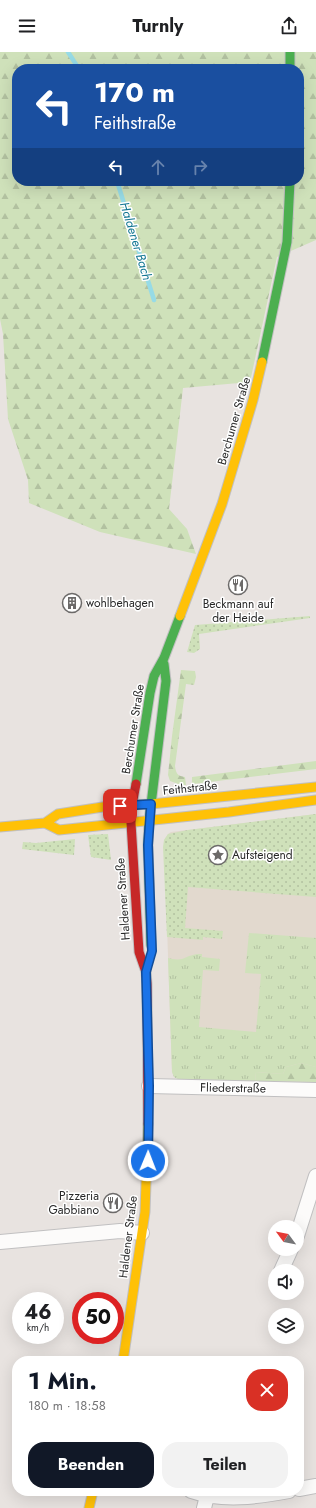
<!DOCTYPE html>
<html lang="de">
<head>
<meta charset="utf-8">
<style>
	:root { --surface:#fff; --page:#f2f2f2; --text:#202124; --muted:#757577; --accent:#111827 }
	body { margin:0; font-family:Jost,sans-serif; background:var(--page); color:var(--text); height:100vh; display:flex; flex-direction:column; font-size:15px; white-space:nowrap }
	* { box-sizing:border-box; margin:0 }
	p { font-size:13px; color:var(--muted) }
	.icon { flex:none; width:22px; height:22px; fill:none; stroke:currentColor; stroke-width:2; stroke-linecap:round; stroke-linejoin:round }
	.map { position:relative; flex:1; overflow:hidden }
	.panel { position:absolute; left:12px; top:1304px; width:292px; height:140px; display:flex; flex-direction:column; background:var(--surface); border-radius:16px; box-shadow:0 4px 16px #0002 }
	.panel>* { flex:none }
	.top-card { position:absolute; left:12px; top:12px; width:292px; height:122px; border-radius:16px; box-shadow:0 4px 16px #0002; background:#1a4fa0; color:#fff; overflow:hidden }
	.needle { width:26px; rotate:302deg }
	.fabs { position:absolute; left:268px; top:1168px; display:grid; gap:8px }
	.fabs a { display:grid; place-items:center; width:36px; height:36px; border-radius:50%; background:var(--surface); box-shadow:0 4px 16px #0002; font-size:20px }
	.speed { position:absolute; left:12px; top:1240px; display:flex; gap:8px; font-size:20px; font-weight:700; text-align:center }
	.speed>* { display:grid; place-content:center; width:52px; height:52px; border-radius:50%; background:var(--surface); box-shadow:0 4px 16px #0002; line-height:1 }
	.speed small { font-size:10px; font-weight:400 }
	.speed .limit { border:6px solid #d22; background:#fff; color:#111 }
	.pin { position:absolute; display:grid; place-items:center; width:34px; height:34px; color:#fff; margin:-17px; border-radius:8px; box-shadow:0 2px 6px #0006 }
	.me { position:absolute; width:44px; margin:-22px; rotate:1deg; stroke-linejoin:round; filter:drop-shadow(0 0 3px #0008) }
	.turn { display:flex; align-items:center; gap:14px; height:84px; padding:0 16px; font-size:18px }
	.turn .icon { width:52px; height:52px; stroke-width:2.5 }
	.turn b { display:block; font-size:28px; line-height:34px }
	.lanes { display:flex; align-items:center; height:38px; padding:0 16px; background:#0003; justify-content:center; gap:20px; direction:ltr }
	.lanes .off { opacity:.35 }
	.round { display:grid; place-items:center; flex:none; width:42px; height:42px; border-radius:16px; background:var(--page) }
	.overview { display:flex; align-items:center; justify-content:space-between; height:68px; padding:0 16px }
	h1 { font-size:24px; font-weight:700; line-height:30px; color:var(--accent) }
	.primary-button { display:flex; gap:8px; margin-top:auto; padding:8px 16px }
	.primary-button a { flex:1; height:46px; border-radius:16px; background:var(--accent); color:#fff; font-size:16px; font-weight:700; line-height:46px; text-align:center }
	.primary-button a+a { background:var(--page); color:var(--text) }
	header { display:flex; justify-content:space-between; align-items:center; height:52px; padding:0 16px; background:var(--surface); font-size:18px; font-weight:700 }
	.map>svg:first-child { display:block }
	.education { fill:#e2d9ce }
	.grass { fill:url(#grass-dots) }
	.forest { fill:url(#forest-firs); fill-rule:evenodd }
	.park { fill:url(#park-tufts) }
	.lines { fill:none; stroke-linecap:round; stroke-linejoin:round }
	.stream { stroke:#97dbe6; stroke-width:4.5 }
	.street-casing { stroke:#c1c0c1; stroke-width:16 }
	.fast-casing { stroke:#c1c0c1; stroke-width:11 }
	.slow-casing { stroke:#c1c0c1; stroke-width:11 }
	.jam-casing { stroke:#c1c0c1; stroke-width:11 }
	.street { stroke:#fcfbfa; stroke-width:14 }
	.fast { stroke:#4caf50; stroke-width:9 }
	.slow { stroke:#ffc107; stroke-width:9 }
	.jam { stroke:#c62828; stroke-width:9 }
	.route-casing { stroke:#114b97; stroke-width:10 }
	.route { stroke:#1a73e8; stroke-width:7 }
	.labels { text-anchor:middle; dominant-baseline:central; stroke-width:3; stroke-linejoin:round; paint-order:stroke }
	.street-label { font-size:12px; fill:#292929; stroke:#fff }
	.poi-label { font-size:12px; fill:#292929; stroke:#fff; text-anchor:start }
	.water-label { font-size:13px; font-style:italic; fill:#147793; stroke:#fff }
</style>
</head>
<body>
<header><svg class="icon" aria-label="menu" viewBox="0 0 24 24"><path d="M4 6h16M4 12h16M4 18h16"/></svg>Turnly<svg class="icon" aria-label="share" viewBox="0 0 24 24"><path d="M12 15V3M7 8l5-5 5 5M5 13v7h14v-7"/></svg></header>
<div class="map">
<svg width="316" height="1456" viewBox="0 0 316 1456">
	<defs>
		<pattern id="grass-dots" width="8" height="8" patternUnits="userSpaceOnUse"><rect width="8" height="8" fill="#cfe1ba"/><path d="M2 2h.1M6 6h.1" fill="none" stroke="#b2c1a0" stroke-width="1.8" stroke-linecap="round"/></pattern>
		<pattern id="forest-firs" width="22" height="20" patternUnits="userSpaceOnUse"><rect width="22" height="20" fill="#cfe1ba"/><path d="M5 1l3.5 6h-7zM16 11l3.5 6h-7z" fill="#b2c1a0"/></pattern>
		<pattern id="park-tufts" width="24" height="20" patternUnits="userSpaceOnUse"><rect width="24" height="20" fill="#cfe1ba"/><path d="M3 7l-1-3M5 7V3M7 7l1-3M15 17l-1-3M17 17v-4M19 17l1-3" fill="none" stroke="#b2c1a0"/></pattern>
	</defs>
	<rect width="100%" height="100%" fill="#e8e3e0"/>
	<path class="education" d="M316 762V1030L178 1027 174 1025 172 1020 164 788 168 782 171 780Z"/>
	<path class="grass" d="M310 564V566L199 582 200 597 194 601 187 600 195 573Z
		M316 762V845L188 835 185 876 223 879 222 887 203 885V888L167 885 163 795 164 788 168 782 188 778Z
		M108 782 111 808 91 805 88 783Z
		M75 787 74 803 22 797 23 790 36 791Z"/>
	<path class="forest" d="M0 0H316V188L277 205 250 330 183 336 169 457 187 477 196 502 100 480 29 451 28 428 8 367 3 282 0 267ZM17 17H299V129H17Z
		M181 618 195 619 196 625 194 633 186 632 175 714C176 722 178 724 185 725L186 733H181L170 729 168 723 172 684Z
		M316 709V717L193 732 192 731V725Z
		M301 1011 316 1015V1030L255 1029 256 1020 283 1022 286 1015Z"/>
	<path class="park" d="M249 881 316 886V1015L301 1011 286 1015 283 1022 256 1020 255 1029 178 1027 174 1025 172 1020 168 906C172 907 177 908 182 907 189 904 193 902 202 902V905L220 907 219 919 203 918 199 975 256 980 261 922 245 921Z"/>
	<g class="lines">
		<path class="stream" d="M68 0 79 17
			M117 129 154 248"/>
		<defs>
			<path id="street" d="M149 1034 316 1038
				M297 1184 316 1124
				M0 1190 120 1179 142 1181
				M281 1219 291 1197
				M299 1437 316 1434
				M191 1439C223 1450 257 1445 289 1439
				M204 1456 207 1444"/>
			<path id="fast" d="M290 0V17
				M262 310 287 190 290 129
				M136 732 150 641 154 624 164 606 180 564
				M151 893 148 793 149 769 166 629 164 612"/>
			<path id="slow" d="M180 564 222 452 253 348 262 310
				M45 771 58 762 109 754 151 752 316 735
				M0 775 45 771 59 778 229 760 316 748
				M123 1309 145 1160 148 1072
				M89 1456 93 1439"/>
			<path id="jam" d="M136 732 132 753 131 771 139 900 146 920 147 932 148 1072"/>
		</defs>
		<use href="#street" class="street-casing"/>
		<use href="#fast" class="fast-casing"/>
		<use href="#slow" class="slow-casing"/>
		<use href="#jam" class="jam-casing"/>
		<use href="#street" class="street"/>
		<use href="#fast" class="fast"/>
		<use href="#slow" class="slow"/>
		<use href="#jam" class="jam"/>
	</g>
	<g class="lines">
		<defs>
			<path id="route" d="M120 754 151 752 148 793 152 899 146 920 149 1034 148 1109"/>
		</defs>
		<use href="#route" class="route-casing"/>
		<use href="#route" class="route"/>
	</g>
	<defs>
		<symbol id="restaurant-ring" viewBox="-11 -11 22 22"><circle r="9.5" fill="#fff" stroke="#6c6a69" stroke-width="1.5"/><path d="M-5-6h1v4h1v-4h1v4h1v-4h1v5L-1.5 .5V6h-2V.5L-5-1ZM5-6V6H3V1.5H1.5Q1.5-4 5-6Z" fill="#6c6a69"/></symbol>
		<symbol id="building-ring" viewBox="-11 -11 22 22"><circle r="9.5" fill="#fff" stroke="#6c6a69" stroke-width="1.5"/><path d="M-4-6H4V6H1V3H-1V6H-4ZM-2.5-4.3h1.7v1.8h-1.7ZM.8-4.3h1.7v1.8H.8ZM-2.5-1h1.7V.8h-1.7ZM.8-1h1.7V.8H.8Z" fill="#6c6a69"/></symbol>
		<symbol id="sight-ring" viewBox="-11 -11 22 22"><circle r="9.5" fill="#fff" stroke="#6c6a69" stroke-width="1.5"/><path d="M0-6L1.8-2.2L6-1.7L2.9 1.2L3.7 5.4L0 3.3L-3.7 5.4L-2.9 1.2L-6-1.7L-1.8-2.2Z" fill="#6c6a69"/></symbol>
	</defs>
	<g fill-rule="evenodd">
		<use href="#restaurant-ring" x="227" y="522" width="22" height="22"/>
		<use href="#building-ring" x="61" y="540" width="22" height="22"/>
		<use href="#sight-ring" x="207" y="792" width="22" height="22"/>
		<use href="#restaurant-ring" x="102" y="1140" width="22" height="22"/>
	</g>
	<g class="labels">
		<g class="street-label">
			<text transform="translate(234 369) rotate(-74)">Berchumer Straße</text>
			<text transform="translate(133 677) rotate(-81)">Berchumer Straße</text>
			<text transform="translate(190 736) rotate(-6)">Feithstraße</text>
			<text transform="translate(123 847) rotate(-94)">Haldener Straße</text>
			<text transform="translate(233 1036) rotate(1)">Fliederstraße</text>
			<text transform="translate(128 1185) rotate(-83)">Haldener Straße</text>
		</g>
		<g class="poi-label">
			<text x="86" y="551">wohlbehagen</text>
			<text x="238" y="552" text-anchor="middle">Beckmann auf<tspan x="238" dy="14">der Heide</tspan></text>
			<text x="232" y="803">Aufsteigend</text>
			<text x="99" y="1144" text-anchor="end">Pizzeria<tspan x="99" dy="14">Gabbiano</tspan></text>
		</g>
		<g class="water-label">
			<text transform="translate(136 189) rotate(73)">Haldener Bach</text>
		</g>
	</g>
</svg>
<div class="fabs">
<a><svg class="needle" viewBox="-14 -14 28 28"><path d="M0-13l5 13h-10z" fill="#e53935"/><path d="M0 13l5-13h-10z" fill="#757577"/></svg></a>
<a><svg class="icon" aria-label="sound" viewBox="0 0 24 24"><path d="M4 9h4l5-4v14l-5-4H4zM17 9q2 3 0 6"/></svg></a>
<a><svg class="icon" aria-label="layers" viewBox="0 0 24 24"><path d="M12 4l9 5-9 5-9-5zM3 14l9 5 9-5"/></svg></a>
</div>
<div class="speed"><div>46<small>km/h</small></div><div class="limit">50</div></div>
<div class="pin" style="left:120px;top:754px;background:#d93025"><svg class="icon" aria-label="arrive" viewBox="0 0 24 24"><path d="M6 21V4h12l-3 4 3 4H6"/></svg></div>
<svg class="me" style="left:148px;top:1109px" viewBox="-20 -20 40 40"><circle r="17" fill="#1a73e8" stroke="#fff" stroke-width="3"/><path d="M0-11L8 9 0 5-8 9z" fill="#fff"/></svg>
<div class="top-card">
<div class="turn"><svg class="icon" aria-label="left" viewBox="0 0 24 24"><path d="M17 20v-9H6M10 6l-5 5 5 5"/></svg><div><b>170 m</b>Feithstraße</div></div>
<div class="lanes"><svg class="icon" aria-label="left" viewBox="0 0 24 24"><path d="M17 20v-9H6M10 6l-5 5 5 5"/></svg><svg class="icon off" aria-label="ahead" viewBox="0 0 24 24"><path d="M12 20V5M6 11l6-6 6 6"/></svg><svg class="icon off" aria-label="right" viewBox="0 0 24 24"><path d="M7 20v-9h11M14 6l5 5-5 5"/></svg></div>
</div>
<section class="panel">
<div class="overview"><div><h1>1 Min.</h1><p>180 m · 18:58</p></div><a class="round" style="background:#d93025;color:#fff"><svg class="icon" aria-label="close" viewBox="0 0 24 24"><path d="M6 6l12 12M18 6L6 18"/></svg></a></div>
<div class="primary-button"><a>Beenden</a><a>Teilen</a></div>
</section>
</div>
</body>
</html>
